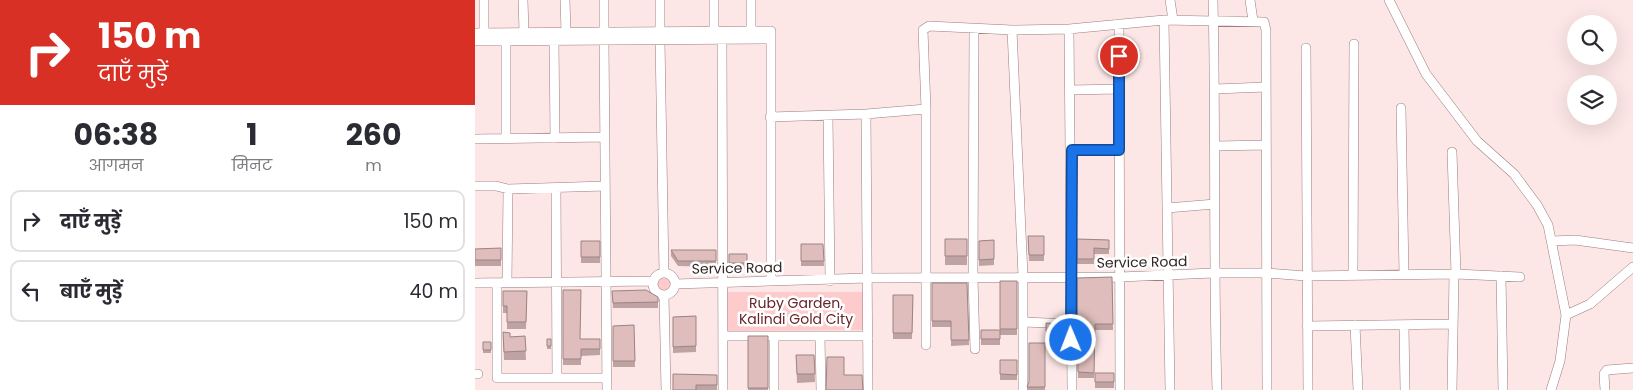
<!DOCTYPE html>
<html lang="hi">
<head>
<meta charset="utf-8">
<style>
	:root { --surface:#fff; --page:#f2f2f3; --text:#2b2b33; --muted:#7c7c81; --line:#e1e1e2 }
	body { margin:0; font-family:Poppins,"Noto Sans Devanagari",sans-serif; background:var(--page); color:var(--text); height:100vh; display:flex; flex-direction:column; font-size:19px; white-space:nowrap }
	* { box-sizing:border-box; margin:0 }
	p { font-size:16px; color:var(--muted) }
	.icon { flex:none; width:28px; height:28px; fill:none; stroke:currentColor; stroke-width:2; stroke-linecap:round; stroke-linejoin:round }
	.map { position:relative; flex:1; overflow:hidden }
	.drawer { display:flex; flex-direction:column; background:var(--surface); width:475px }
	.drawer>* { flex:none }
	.top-card { background:#d93025; color:#fff; overflow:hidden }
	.controls { position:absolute; left:1092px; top:15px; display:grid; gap:10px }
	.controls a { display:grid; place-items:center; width:50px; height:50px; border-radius:50%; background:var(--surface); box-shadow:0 5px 20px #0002; font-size:25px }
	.pin { position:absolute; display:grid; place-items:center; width:42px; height:42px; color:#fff; margin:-21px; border:2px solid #fff; border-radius:50%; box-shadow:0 1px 5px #0007 }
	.me { position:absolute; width:55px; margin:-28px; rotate:359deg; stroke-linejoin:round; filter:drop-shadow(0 0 4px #0008) }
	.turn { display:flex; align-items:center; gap:18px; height:105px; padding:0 15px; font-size:22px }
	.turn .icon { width:65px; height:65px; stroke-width:2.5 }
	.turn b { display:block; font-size:35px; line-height:42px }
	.eta { display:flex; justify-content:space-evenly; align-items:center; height:85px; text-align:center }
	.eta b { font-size:30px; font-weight:700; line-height:35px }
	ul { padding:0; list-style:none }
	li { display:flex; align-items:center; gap:15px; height:62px; margin:0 10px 8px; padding:0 5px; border:2px solid var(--line); border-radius:10px }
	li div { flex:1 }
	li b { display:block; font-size:19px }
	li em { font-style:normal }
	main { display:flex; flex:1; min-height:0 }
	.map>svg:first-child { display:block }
	.green { fill:#fdcbcb }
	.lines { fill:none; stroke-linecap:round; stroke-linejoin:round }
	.minor-casing { stroke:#9c7d7d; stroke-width:10 }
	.minor { stroke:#fff; stroke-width:9 }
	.wall { fill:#bfa3a2 }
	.building { fill:#debdbc; stroke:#9b8484 }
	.route-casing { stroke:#114b97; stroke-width:12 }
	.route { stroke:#1a73e8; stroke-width:9 }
	.labels { text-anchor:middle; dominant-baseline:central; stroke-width:5; stroke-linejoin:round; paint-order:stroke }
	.street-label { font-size:14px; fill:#332626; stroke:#fff }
	.park-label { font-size:14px; fill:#672429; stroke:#fff }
</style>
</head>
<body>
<main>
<section class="drawer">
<div class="top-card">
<div class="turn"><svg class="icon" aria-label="right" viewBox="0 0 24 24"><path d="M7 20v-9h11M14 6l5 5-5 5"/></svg><div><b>150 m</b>दाएँ मुड़ें</div></div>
</div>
<div class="eta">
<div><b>06:38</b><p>आगमन</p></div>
<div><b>1</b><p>मिनट</p></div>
<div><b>260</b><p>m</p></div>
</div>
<ul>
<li><svg class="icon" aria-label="right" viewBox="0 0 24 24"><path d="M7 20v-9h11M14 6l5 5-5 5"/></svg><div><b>दाएँ मुड़ें</b></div><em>150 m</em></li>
<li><svg class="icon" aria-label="left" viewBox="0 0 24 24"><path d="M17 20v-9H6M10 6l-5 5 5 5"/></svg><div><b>बाएँ मुड़ें</b></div><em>40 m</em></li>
</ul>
</section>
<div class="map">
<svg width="1158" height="390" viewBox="0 0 1158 390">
	<rect width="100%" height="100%" fill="#fce7e6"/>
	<path class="green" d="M178 284a11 11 0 1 1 22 0a11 11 0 1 1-22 0Z
		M252 292H390V330L252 331Z"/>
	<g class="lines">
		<defs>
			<path id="minor" d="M9 0V33
				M48 0 49 32
				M90 0 91 32
				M129 0V32
				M185 0V31
				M239 0V31
				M276 0V31
				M695 0 698 20
				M738 0C741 130 738 260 742 390
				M775 0 778 21
				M914 0 951 74 1002 141 1039 174 1062 205 1073 225 1091 315 1085 361 1076 390
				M689 20 695 390
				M644 24 645 390
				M499 29 498 277 500 349
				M594 29 597 390
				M537 30 548 276V390
				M0 33 296 31V280
				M31 37V139
				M247 39 248 390
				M129 40 132 390
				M185 40 189 273
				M0 41 296 39
				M79 41 80 138
				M831 48 833 390
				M740 89 791 87
				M596 90 644 89
				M926 108 929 275
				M391 114 393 390
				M353 116 355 281
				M295 117 391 114 451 109
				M0 139 130 137
				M741 146 790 145
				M597 151 644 150
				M977 152 981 274
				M0 186H21L33 189 130 186
				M81 188 82 378
				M692 208 740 204
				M1077 241 1100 240 1158 248
				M178 284a11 11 0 1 1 22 0a11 11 0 1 1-22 0Z
				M878 275 879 44
				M1026 276 1028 390
				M0 283 179 281
				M22 283V378H132
				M32 283 33 189
				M200 284 392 278 645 277 739 273H791L831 276 981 274 1045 277
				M189 295 191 390
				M1091 315 1115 304 1158 267
				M549 322 595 324
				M880 325 883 390
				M929 325 930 390
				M832 326 978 324
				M248 336H393
				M345 336 346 390
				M451 345V109L448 30 454 26 537 30 594 29 689 20 789 22 791 30 792 390
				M0 374H3
				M299 390V336
				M977 390 979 274
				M1130 390 1129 374 1132 370 1158 368"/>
		</defs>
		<use href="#minor" class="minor-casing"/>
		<use href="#minor" class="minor"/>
	</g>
	<path class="wall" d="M553 236H569V261H554Z
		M470 239H492V265H470Z
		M602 239 634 240V254H619V264H602Z
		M519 240V265L504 266V241Z
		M106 241H125V263H106Z
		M326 244H348L349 266H326Z
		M26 248V266H0V249Z
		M196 250H241V267L203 266 196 256Z
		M254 254H272V269H254Z
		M637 277 638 330H620L619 378H603L602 278Z
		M525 281H542V335H525Z
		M457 283H492L494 345 476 346V327H457Z
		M88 290 105 339H125V355L106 356V365H88Z
		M28 291H52L51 329H32V313H28Z
		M137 291 183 297V308H138Z
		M418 295H438L437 339H418Z
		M221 316V352L198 353V317Z
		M571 323 590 324V337H571Z
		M159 325 160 367H138V326Z
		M506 330H525V345H506Z
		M28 332 35 337 50 336 51 360H29Z
		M273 336H293V390H273Z
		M72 339H76V349H72Z
		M8 342H16V353H8Z
		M570 343V390H552V387Z
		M321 355H339L340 382 322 383Z
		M542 360V380H525V374Z
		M620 373H639V388H620Z
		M242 375V390H198Z"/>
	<path class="building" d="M553 236H569V255H554Z
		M470 239H492V256H470Z
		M602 239 634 240V249L619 248V259H602Z
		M519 240V259L504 260V241Z
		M106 241H125V257H106Z
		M326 244H348L349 261H326Z
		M26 248V260H0V249Z
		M196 250H241V261H203Z
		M254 254H272V263H254Z
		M637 277 638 324H620L619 373 603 372 602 278Z
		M525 281H542V329H525Z
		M457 283H492L494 340H476V321H457Z
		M88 290H106L105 339H125V349H106V359H88Z
		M171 290 183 297V302L138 303 137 291Z
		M28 291H52L51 322H32V306H28Z
		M418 295H438L437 333H418Z
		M221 316V346L198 347V317Z
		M571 323 590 324V331H571Z
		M159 325 160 361H138V326Z
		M506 330H525V339H506Z
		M28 332 35 333V337L50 336 51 351 29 352Z
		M273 336H293V388H273Z
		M72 339H76V346H72Z
		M8 342H16V350H8Z
		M554 343H570V387H552L554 382Z
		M321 355H339L340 374H322Z
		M352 357H369V375H387L388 390H351Z
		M525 360H542V375L525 374Z
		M620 373H639V382H620Z
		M198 374 242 375V385H221V390H198Z"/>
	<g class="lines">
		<defs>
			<path id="route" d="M596 340 597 150H644V56"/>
		</defs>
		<use href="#route" class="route-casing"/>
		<use href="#route" class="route"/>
	</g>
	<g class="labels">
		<g class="street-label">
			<text transform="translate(667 262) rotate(-1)">Service Road</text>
			<text transform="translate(262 268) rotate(-1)">Service Road</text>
		</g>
		<g class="park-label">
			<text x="321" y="303">Ruby Garden,<tspan x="321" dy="16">Kalindi Gold City</tspan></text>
		</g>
	</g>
</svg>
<div class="controls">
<a><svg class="icon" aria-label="search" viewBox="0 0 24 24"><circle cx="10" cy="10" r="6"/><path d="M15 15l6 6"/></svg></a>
<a><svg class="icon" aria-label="layers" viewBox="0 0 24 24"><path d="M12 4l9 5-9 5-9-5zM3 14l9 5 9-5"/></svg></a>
</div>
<div class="pin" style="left:644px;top:56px;background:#d93025"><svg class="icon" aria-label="arrive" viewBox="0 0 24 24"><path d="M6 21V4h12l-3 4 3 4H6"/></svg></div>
<svg class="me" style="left:596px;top:340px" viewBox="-20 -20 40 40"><circle r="17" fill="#1a73e8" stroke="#fff" stroke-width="3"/><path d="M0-11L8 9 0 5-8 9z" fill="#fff"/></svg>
</div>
</main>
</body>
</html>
